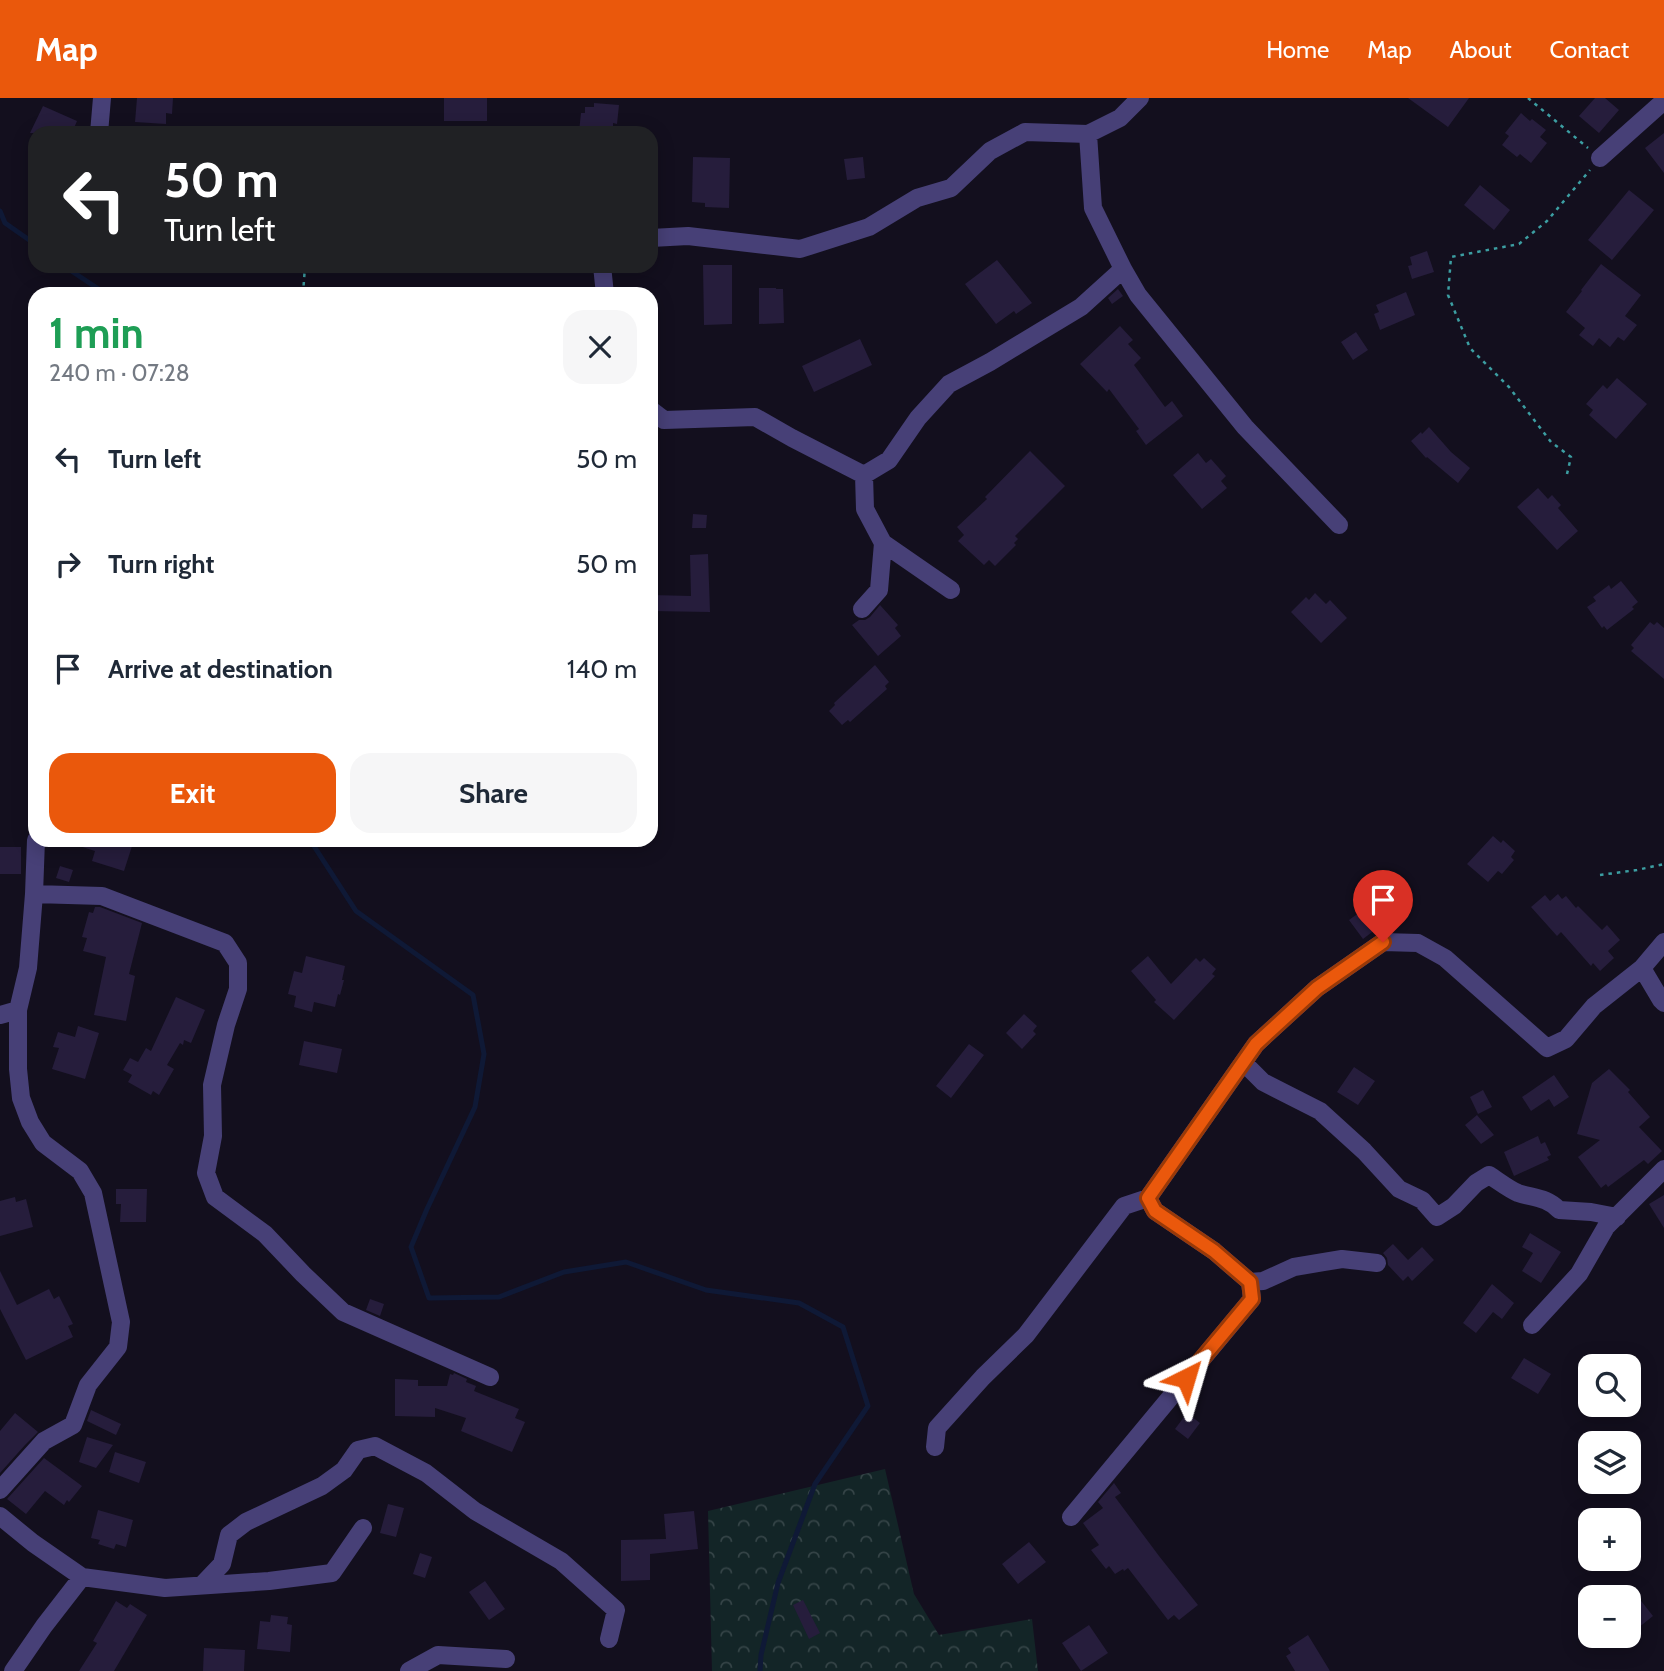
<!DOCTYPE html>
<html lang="en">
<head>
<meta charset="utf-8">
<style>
	:root { --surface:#fff; --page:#f6f6f7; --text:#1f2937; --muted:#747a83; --accent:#ea580c }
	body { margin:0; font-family:Cabin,sans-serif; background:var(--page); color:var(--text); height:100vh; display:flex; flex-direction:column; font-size:26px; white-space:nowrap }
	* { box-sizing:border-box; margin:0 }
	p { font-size:23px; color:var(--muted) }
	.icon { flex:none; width:38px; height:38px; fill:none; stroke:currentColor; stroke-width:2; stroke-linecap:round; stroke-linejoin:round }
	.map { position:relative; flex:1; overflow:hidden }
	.sheet { position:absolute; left:28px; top:189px; width:630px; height:560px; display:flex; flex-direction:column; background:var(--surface); border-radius:21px; box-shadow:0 4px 18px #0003 }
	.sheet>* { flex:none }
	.banner { position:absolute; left:28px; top:28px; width:630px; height:147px; border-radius:21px; box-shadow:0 4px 18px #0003; background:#202124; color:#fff; overflow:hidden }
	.fabs { position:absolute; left:1578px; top:1256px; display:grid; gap:14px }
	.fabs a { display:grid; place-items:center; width:63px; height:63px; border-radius:14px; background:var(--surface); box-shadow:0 4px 18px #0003; font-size:35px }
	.pin { position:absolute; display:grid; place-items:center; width:60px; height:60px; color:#fff; margin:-72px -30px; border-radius:50% 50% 50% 0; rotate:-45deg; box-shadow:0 0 7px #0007 }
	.pin .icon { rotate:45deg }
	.me { position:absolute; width:77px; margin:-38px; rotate:40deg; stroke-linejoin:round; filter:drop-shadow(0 0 5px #0008) }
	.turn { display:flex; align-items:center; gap:24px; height:147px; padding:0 21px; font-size:32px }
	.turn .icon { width:91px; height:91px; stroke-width:2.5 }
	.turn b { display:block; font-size:49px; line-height:60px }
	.round { display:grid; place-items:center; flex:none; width:74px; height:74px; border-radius:21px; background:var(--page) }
	.head { display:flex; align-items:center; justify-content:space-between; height:119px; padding:0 21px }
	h1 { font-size:42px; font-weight:700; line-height:52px; color:#1e9e55 }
	.primary-button { display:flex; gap:14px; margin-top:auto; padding:14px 21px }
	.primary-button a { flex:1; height:80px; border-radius:21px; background:var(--accent); color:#fff; font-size:28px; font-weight:700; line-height:80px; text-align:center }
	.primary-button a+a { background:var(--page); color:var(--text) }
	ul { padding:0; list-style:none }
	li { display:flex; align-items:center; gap:21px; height:105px; padding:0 21px }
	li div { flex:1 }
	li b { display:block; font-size:26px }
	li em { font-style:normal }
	header { display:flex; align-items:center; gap:42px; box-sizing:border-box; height:98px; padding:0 35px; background:var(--accent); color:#fff }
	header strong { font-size:33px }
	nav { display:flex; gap:38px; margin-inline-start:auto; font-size:24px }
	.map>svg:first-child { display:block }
	.forest { fill:url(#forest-crowns) }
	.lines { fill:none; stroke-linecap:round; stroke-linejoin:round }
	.stream { stroke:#0f1936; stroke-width:5 }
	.building { fill:#261d3c }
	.path { stroke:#3c9ea2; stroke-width:2.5; stroke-dasharray:3.5 5; stroke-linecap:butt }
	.minor { stroke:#474077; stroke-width:18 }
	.route-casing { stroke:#983908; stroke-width:18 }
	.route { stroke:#ea580c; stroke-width:12 }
</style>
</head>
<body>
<header>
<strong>Map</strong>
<nav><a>Home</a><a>Map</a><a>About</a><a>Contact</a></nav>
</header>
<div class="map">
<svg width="1664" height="1573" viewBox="0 0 1664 1573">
	<defs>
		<pattern id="forest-crowns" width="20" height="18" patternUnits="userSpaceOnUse" patternTransform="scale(1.75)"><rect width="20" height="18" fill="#132527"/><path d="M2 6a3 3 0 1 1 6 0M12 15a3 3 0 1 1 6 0" fill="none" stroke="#354447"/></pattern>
	</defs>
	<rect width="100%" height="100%" fill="#130f1e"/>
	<path class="forest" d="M885 1371 914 1496 939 1537 1032 1521 1038 1573H712L708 1413Z"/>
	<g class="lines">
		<path class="stream" d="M0 113 5 125 35 146
			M64 168 106 196
			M310 742 356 813 473 897 484 956 475 1009 427 1111 411 1149 429 1200 499 1199 564 1174 626 1164 706 1192 799 1205 843 1229 868 1308 815 1386 778 1485 761 1557 760 1573"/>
	</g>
	<path class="building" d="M137 0H173L172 16 166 15V26L135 24Z
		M444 0H487V23H444Z
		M1408 0H1469L1448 29Z
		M1595 0H1605L1619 12 1599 35 1579 18Z
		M594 5 619 7 617 26 613 25V35L579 34 581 15H585V9H594Z
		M43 8 77 23 72 35H30Z
		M1521 15 1530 23 1532 21 1546 32 1540 39 1547 45 1531 65 1520 56 1517 59 1502 47 1509 38 1505 35Z
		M1664 35V75L1645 50Z
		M693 59 730 60 729 110 705 109V105L692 104Z
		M863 59 865 80 847 82 844 61Z
		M1480 87 1510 112 1494 132 1464 107Z
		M1629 92 1654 112 1612 162 1588 142Z
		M1427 153 1434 174 1412 181 1408 168 1412 167 1410 159Z
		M997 162 1032 205 1016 216 1014 213 996 226 965 186Z
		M1601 166 1641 197 1625 218 1637 227 1624 243 1618 239 1610 249 1599 240 1593 248 1579 237 1585 230 1566 214 1582 193 1581 192Z
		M703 167H732V226L704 227Z
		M759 190H776V191H783L784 225 759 226Z
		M1118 191 1123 198 1112 206 1108 200Z
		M1406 194 1415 217 1380 232 1374 216 1379 214 1376 207Z
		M1120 228 1133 242 1128 246 1141 260 1134 267 1165 309 1172 303 1183 318 1146 347 1136 333 1139 331 1109 291 1107 294 1080 266Z
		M1356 234 1368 252 1353 262 1341 244Z
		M860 241 872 267 814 294 802 268Z
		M1617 280 1647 306 1616 341 1589 317 1593 312 1586 306 1603 287 1607 291Z
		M1429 329 1451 354 1470 370 1458 385 1427 359 1426 360 1411 343 1421 334 1422 336Z
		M1030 353 1065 388 1015 438 1018 441 1014 445 1016 447 995 468 989 462 984 467 958 443 964 437 957 429 987 401 985 399Z
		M1198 355 1206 365 1211 361 1226 378 1221 383 1227 390 1202 411 1173 377Z
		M1538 390 1548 401 1552 397 1561 407 1558 410 1578 433 1557 452 1517 409Z
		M693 416 707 417 706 430H692Z
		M708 456 710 514 651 513V497L691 498 690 457Z
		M1621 483 1638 504 1632 509 1634 511 1607 532 1604 528 1602 530 1587 509 1596 503 1593 499 1609 487 1611 491Z
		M1315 495 1326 506 1330 502 1347 520 1321 545 1291 514 1306 499 1309 502Z
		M880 507 898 527 895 530 901 538 878 558 852 527 859 522H865L870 519Z
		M1650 524 1654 527 1657 524 1664 530V581L1631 553 1634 550 1631 547Z
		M875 567 889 584 885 588 887 591 850 624 848 622 842 627 829 613 835 607 834 605Z
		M1493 738 1501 745 1503 742 1515 753 1511 759 1514 762 1502 776 1498 773 1488 784 1467 766Z
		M71 742H134L124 773 92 763 95 753 70 745Z
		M0 749H21V776H0Z
		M60 768 73 772 69 784 56 780Z
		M1558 796 1562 801 1566 798 1576 810 1578 808 1602 832 1607 827 1620 842 1608 853 1614 860 1600 873 1593 865 1591 868 1561 834 1557 838 1531 809 1545 797 1550 803Z
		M95 809H100L142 825 129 876 135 878 126 923 94 917 106 859 83 853 87 840 82 839 89 814 93 815Z
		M1367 809 1380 828 1363 841 1349 822Z
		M306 858 345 868 342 882H344L340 897 338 896 335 909 314 904 312 914 294 909 296 898 288 896 294 873 302 875Z
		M1148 858 1171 886 1196 860 1200 864 1204 860 1216 871 1212 876 1215 878 1174 922 1154 904 1156 902 1131 873Z
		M176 899 205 912 191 945 184 942 183 947 180 945 167 967 174 971 159 997 153 993 151 997 128 984 132 977 123 972 130 960 138 964 146 950 151 953Z
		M1024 916 1037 928 1033 933 1036 936 1022 951 1006 935Z
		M78 928 99 935 85 981 52 971 59 950 53 949 58 934 75 939Z
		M304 943 342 951 337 975 299 967Z
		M969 946 984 957 951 1000 936 988Z
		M1354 969 1375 983 1358 1007 1337 994Z
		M1609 971 1630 992 1628 994 1650 1019 1639 1029 1662 1053 1648 1066 1644 1062 1608 1089 1606 1086 1601 1090 1578 1059 1600 1042 1577 1036 1592 985Z
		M1554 977 1569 999 1554 1009 1549 1001 1531 1013 1522 999Z
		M1483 992 1492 1009 1478 1016 1470 999Z
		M1477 1017 1494 1037 1481 1046 1465 1027Z
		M1538 1038 1541 1046 1545 1044 1551 1057 1547 1059 1549 1062 1514 1078 1504 1054Z
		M116 1091H147L146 1124H120L121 1106H116Z
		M1664 1097V1130L1649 1106Z
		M15 1099 16 1104 26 1101 33 1129 0 1138V1103Z
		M1530 1135 1561 1154 1541 1185 1522 1173 1533 1155 1522 1149Z
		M1393 1146 1408 1162 1422 1149 1434 1162 1412 1183 1408 1178 1403 1183 1388 1167 1387 1160 1383 1155Z
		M0 1173 17 1207 49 1191 54 1201 59 1198 73 1226 68 1228 73 1239 26 1262 0 1211Z
		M1492 1186 1514 1205 1502 1221 1493 1214 1476 1235 1463 1225Z
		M370 1201 384 1206 380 1218 366 1212Z
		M1524 1260 1551 1276 1538 1296 1511 1280Z
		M454 1275 467 1281 466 1284 476 1288 474 1293 519 1311 515 1320 525 1324 512 1354 461 1333 466 1320 435 1310V1319L395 1318V1281L418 1282V1288H447L450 1276 453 1277Z
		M91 1312 121 1326 116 1337 87 1323Z
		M15 1315 38 1334 25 1347 23 1346 25 1347 0 1375V1333Z
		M1187 1315 1200 1325 1188 1341 1175 1331Z
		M87 1339 113 1347 96 1370 79 1364Z
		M115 1354 146 1364 139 1385 109 1374Z
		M44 1360 82 1388 69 1404 67 1402 64 1407 45 1393 26 1416 7 1401Z
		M1114 1385 1121 1395 1115 1399 1159 1458 1198 1507 1179 1522 1174 1517 1168 1522 1128 1470 1124 1473 1123 1471 1115 1476 1109 1468 1106 1471 1091 1452 1099 1447 1083 1425 1103 1410 1098 1404Z
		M388 1406 404 1410 396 1439 380 1435Z
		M98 1412 133 1422 126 1449 116 1446 114 1451 98 1446 100 1442 91 1440Z
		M694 1413 698 1451 650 1456V1482L621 1483V1442L666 1441 664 1416Z
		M1029 1444 1046 1464 1018 1486 1002 1466Z
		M420 1455 432 1459 425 1480 413 1476Z
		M485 1483 505 1511 489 1522 469 1494Z
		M1638 1499 1653 1518 1638 1530 1629 1518V1506Z
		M803 1502 820 1535 809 1541 793 1507Z
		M116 1503 127 1510 130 1506 147 1517 114 1573H79L97 1545 93 1543Z
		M271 1517 288 1519 287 1526 292 1527 290 1554 257 1551 260 1523 270 1524Z
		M1089 1527 1108 1555 1081 1573 1062 1545Z
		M1308 1537 1330 1573H1295L1286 1558 1291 1555 1288 1550Z
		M204 1550 245 1552 244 1573H203Z"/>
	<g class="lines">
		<path class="path" d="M1528 0 1588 50
			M303 196 305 168
			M1567 376 1571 359 1551 344 1509 289 1470 250 1448 197 1451 159 1519 146 1547 123 1590 72
			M1600 777 1637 772 1664 766"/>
		<path class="minor" d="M99 35 102 0
			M1088 36 1093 110 1123 171 1138 197 1245 329 1339 427
			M1600 60 1664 3
			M651 140 688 138 800 151 869 129 917 100 951 90 990 53 1025 34 1088 36 1120 20 1140 0
			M602 168 605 196
			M651 312 664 322 755 319 792 340 864 377
			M951 492 883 445 865 411 864 377 889 362 918 320 949 286 990 264 1081 209 1123 171
			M862 511 879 492 883 445
			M34 796 102 798 225 845 238 865V891L226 927 212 987 213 1038 206 1075 215 1099 265 1136 303 1176 343 1214 490 1279
			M1642 870 1661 902 1664 905
			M0 917 18 912 28 870 34 796 36 742
			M1243 964 1263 984 1320 1013 1364 1053 1399 1091 1422 1102 1437 1119 1454 1108 1476 1085 1489 1077C1497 1082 1510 1092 1518 1095 1533 1100 1547 1099 1559 1112L1591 1114 1617 1119
			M1250 1184 1263 1183 1294 1169 1342 1161 1377 1165
			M1532 1227 1579 1176 1606 1129 1664 1071
			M935 1349 937 1330 983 1279 1026 1237 1124 1108 1148 1100
			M0 1392 44 1343 73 1327 88 1287 118 1249 121 1224 93 1095 80 1073 43 1045 30 1024 21 1000 18 971V912
			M0 1418 33 1445 82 1479
			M1071 1419 1252 1201 1250 1184 1214 1153 1155 1113 1148 1100 1256 946 1317 890 1383 844 1418 845 1445 860 1547 950 1566 941 1594 908 1642 870 1664 844
			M202 1487 222 1466 229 1437 246 1424 322 1388 344 1372 358 1352 375 1348 426 1375 475 1413 561 1463 616 1512 609 1541
			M13 1573 44 1528 82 1479 165 1490 269 1483 332 1475 363 1430
			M409 1573 438 1557 506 1561"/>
	</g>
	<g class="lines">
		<defs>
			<path id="route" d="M1186 1280 1252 1201 1250 1184 1214 1153 1155 1113 1148 1100 1256 946 1317 890 1383 844"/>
		</defs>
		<use href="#route" class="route-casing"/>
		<use href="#route" class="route"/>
	</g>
</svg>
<div class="fabs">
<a><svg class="icon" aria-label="search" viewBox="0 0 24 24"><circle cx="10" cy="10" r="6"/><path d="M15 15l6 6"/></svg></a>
<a><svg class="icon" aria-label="layers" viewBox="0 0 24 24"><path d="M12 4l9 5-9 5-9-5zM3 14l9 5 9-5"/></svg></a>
<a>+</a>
<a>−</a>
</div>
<div class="pin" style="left:1383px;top:844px;background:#d93025"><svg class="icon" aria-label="arrive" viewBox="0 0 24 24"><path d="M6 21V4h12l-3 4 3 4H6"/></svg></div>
<svg class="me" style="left:1186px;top:1280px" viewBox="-20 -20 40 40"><path d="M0-17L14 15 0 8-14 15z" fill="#ea580c" stroke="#fff" stroke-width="4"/></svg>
<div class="banner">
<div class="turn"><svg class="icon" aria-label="left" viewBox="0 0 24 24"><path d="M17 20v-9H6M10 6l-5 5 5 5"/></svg><div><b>50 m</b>Turn left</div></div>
</div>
<section class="sheet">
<div class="head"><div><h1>1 min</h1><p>240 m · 07:28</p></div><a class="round"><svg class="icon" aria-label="close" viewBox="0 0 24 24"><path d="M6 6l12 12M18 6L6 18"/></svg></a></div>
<ul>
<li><svg class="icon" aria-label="left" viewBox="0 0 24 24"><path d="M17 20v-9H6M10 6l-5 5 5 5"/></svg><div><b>Turn left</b></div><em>50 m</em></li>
<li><svg class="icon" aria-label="right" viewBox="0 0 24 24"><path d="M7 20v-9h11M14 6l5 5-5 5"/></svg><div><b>Turn right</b></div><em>50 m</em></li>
<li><svg class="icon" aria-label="arrive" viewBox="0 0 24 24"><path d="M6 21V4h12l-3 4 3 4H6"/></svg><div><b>Arrive at destination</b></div><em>140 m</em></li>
</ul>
<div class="primary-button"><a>Exit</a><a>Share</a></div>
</section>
</div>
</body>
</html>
